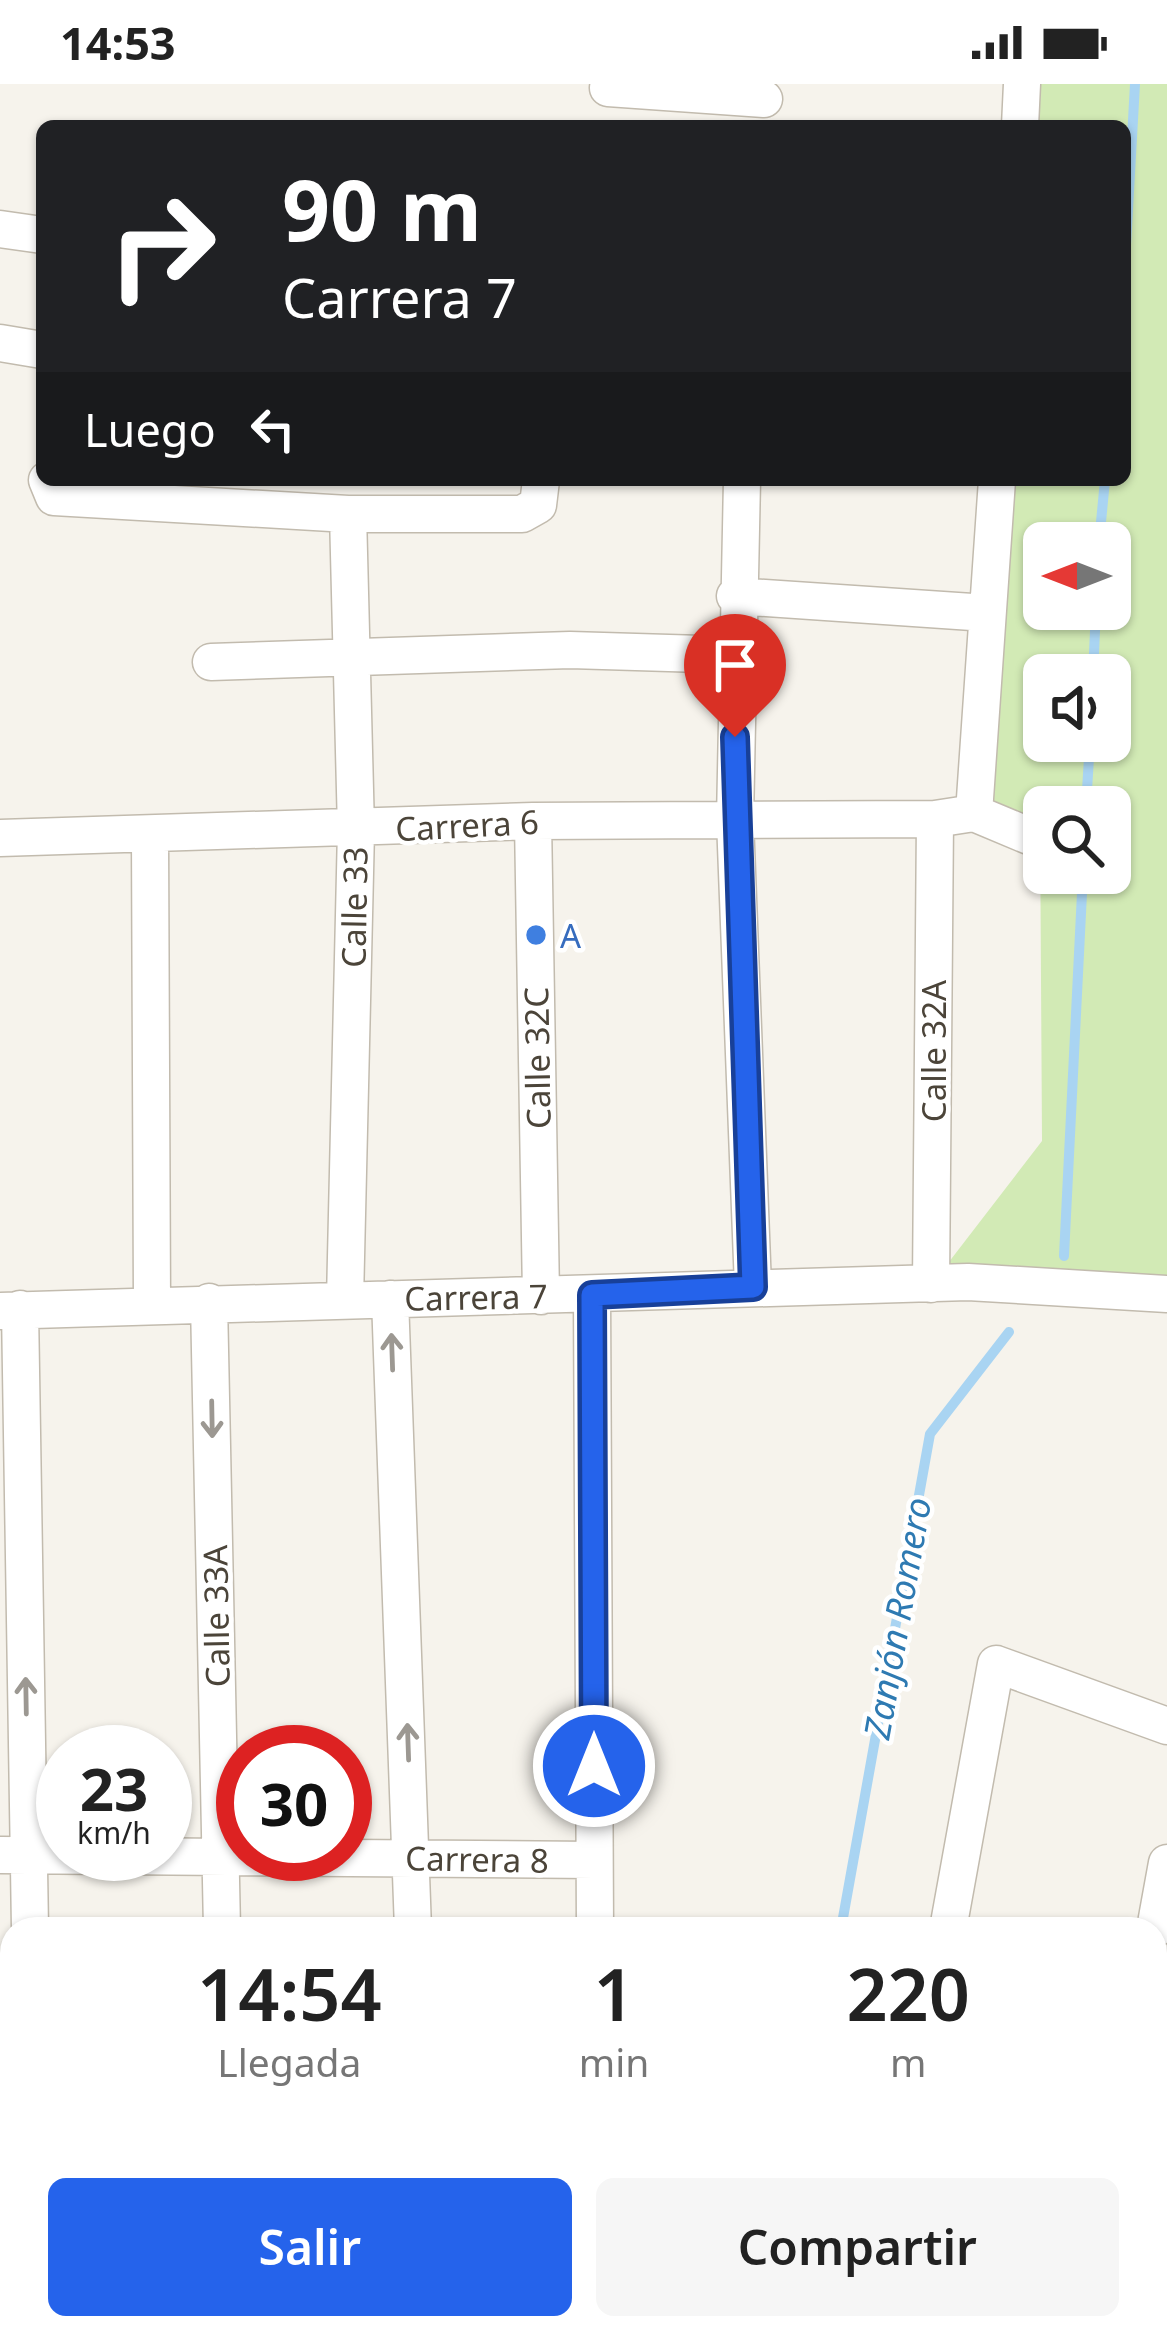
<!DOCTYPE html>
<html lang="es">
<head>
<meta charset="utf-8">
<style>
	:root { --surface:#fff; --page:#f6f6f6; --text:#222; --muted:#767676; --accent:#2563eb }
	body { margin:0; font-family:"Noto Sans",sans-serif; background:var(--page); color:var(--text); height:100vh; display:flex; flex-direction:column; font-size:45px; white-space:nowrap }
	* { box-sizing:border-box; margin:0 }
	p { font-size:39px; color:var(--muted) }
	.icon { flex:none; width:66px; height:66px; fill:none; stroke:currentColor; stroke-width:2; stroke-linecap:round; stroke-linejoin:round }
	.map { position:relative; flex:1; overflow:hidden }
	.panel { position:absolute; left:0px; top:1833px; width:1167px; height:423px; display:flex; flex-direction:column; background:var(--surface); border-radius:36px 36px 0 0; box-shadow:0 3px 9px #0004 }
	.panel>* { flex:none }
	.top-card { position:absolute; left:36px; top:36px; width:1095px; height:366px; border-radius:18px; box-shadow:0 3px 9px #0004; background:#202124; color:#fff; overflow:hidden }
	.needle { width:78px; rotate:270deg }
	.tools { position:absolute; left:1023px; top:438px; display:grid; gap:24px }
	.tools a { display:grid; place-items:center; width:108px; height:108px; border-radius:18px; background:var(--surface); box-shadow:0 3px 9px #0004; font-size:60px }
	.speed { position:absolute; left:36px; top:1641px; display:flex; gap:24px; font-size:60px; font-weight:700; text-align:center }
	.speed>* { display:grid; place-content:center; width:156px; height:156px; border-radius:50%; background:var(--surface); box-shadow:0 3px 9px #0004; line-height:1 }
	.speed small { font-size:30px; font-weight:400 }
	.speed .limit { border:18px solid #d22; background:#fff; color:#111 }
	.pin { position:absolute; display:grid; place-items:center; width:102px; height:102px; color:#fff; margin:-123px -51px; border-radius:50% 50% 50% 0; rotate:-45deg; box-shadow:0 0 12px #0007 }
	.pin .icon { rotate:45deg }
	.me { position:absolute; width:132px; margin:-66px; rotate:0deg; stroke-linejoin:round; filter:drop-shadow(0 0 9px #0008) }
	.turn { display:flex; align-items:center; gap:42px; height:252px; padding:0 48px; font-size:54px }
	.turn .icon { width:156px; height:156px; stroke-width:2.5 }
	.turn b { display:block; font-size:84px; line-height:102px }
	.then { display:flex; align-items:center; height:114px; padding:0 48px; background:#0003; gap:24px; font-size:45px }
	.eta { display:flex; justify-content:space-evenly; align-items:center; height:204px; text-align:center }
	.eta b { font-size:72px; font-weight:600; line-height:84px }
	.primary-button { display:flex; gap:24px; margin-top:auto; padding:24px 48px }
	.primary-button a { flex:1; height:138px; border-radius:18px; background:var(--accent); color:#fff; font-size:48px; font-weight:600; line-height:138px; text-align:center }
	.primary-button a+a { background:var(--page); color:var(--text) }
	.status { display:flex; justify-content:space-between; align-items:center; height:84px; padding:0 60px; background:var(--surface); direction:ltr }
	.status svg { height:33px; fill:currentColor }
	.map>svg:first-child { display:block }
	.green { fill:#d2eab5; fill-rule:evenodd }
	.lines { fill:none; stroke-linecap:round; stroke-linejoin:round }
	.stream { stroke:#a9d4f2; stroke-width:10 }
	.minor-casing { stroke:#c2bbae; stroke-width:39 }
	.minor { stroke:#fff; stroke-width:36 }
	.oneway { stroke:#9c9892 }
	.route-casing { stroke:#184099; stroke-width:30 }
	.route { stroke:#2563eb; stroke-width:21 }
	.shop-dot { fill:#3f7fe0; stroke:#fff; stroke-width:4.5 }
	.labels { text-anchor:middle; dominant-baseline:central; stroke-width:9; stroke-linejoin:round; paint-order:stroke }
	.street-label { font-size:33px; fill:#4b4439; stroke:#fff }
	.shop-label { font-size:33px; fill:#366cbe; stroke:#fff; text-anchor:start }
	.water-label { font-size:36px; font-style:italic; fill:#2e7ab2; stroke:#fff }
</style>
</head>
<body>
<div class="status"><b>14:53</b><svg viewBox="0 0 49 12"><path d="M0 12V9h3v3zM5 12V6h3v6zM10 12V3h3v9zM15 12V0h3v12zM26 1h20v11H26zM47 4h2v5h-2z"/></svg></div>
<div class="map">
<svg width="1167" height="2255" viewBox="0 0 1167 2255">
	<rect width="100%" height="100%" fill="#f6f3ec"/>
	<path class="green" d="M1022 0H1167V1210L932 1200 1042 1057 1040 730 974 729 996 396H1125V42H1019ZM1044 459H1110V525H1044ZM1044 591H1110V657H1044ZM1044 723H1110V789H1044Z"/>
	<g class="lines">
		<path class="stream" d="M1125 179 1135 0
			M1099 459 1105 396
			M1093 591 1096 525
			M1086 723 1090 657
			M1064 1172 1083 789
			M841 1845 930 1350 1009 1248
			M768 2255 770 2244"/>
		<defs>
			<path id="minor" d="M608 4 764 15
				M1020 42 1022 0
				M0 145 42 151
				M0 259 42 266
				M47 396 54 413 348 430H522L538 421 541 396
				M742 396 735 736 753 1203
				M735 512 987 529
				M211 578 570 566 735 571
				M974 729 997 396
				M533 737 541 1212
				M150 753 152 1220
				M0 754 533 737 935 735 974 729 1029 752
				M931 1200 935 735
				M592 1211 595 1845
				M390 1215 413 1845
				M345 1216 356 746 348 430
				M209 1218 222 1845
				M20 1225 30 1845
				M0 1227 968 1198 1167 1210
				M0 1771 594 1776
				M948 1845 996 1580 1167 1642
				M1155 1845 1167 1779
				M36 2244V2255
				M229 2244V2255
				M416 2244V2255
				M602 2244 603 2255
				M874 2255 876 2244
				M1081 2255 1083 2244"/>
		</defs>
		<use href="#minor" class="minor-casing"/>
		<use href="#minor" class="minor"/>
	</g>
	<defs><path id="oneway-shaft" d="M-6 0H5M1.5-3L5.5 0L1.5 3" fill="none" stroke-width="1.6" stroke-linecap="round" stroke-linejoin="round" transform="scale(3)"/></defs>
	<g class="oneway">
		<use href="#oneway-shaft" transform="translate(392 1268) rotate(-92)"/>
		<use href="#oneway-shaft" transform="translate(212 1335) rotate(89)"/>
		<use href="#oneway-shaft" transform="translate(26 1612) rotate(-91)"/>
		<use href="#oneway-shaft" transform="translate(408 1658) rotate(-92)"/>
	</g>
	<g class="lines">
		<defs>
			<path id="route" d="M594 1682 592 1211 753 1203 735 653"/>
		</defs>
		<use href="#route" class="route-casing"/>
		<use href="#route" class="route"/>
	</g>
	<circle class="shop-dot" cx="536" cy="851" r="12"/>
	<g class="labels">
		<g class="street-label">
			<text transform="translate(467 741) rotate(-3)">Carrera 6</text>
			<text transform="translate(354 823) rotate(-89)">Calle 33</text>
			<text transform="translate(933 967) rotate(-90)">Calle 32A</text>
			<text transform="translate(537 974) rotate(-91)">Calle 32C</text>
			<text transform="translate(476 1213) rotate(-1)">Carrera 7</text>
			<text transform="translate(216 1532) rotate(-91)">Calle 33A</text>
			<text transform="translate(477 1775) rotate(1)">Carrera 8</text>
		</g>
		<g class="shop-label">
			<text x="560" y="851">A</text>
		</g>
		<g class="water-label">
			<text transform="translate(897 1534) rotate(-80)">Zanjón Romero</text>
		</g>
	</g>
</svg>
<div class="tools">
<a><svg class="needle" viewBox="-14 -14 28 28"><path d="M0-13l5 13h-10z" fill="#e53935"/><path d="M0 13l5-13h-10z" fill="#767676"/></svg></a>
<a><svg class="icon" aria-label="sound" viewBox="0 0 24 24"><path d="M4 9h4l5-4v14l-5-4H4zM17 9q2 3 0 6"/></svg></a>
<a><svg class="icon" aria-label="search" viewBox="0 0 24 24"><circle cx="10" cy="10" r="6"/><path d="M15 15l6 6"/></svg></a>
</div>
<div class="speed"><div>23<small>km/h</small></div><div class="limit">30</div></div>
<div class="pin" style="left:735px;top:653px;background:#d93025"><svg class="icon" aria-label="arrive" viewBox="0 0 24 24"><path d="M6 21V4h12l-3 4 3 4H6"/></svg></div>
<svg class="me" style="left:594px;top:1682px" viewBox="-20 -20 40 40"><circle r="17" fill="#2563eb" stroke="#fff" stroke-width="3"/><path d="M0-11L8 9 0 5-8 9z" fill="#fff"/></svg>
<div class="top-card">
<div class="turn"><svg class="icon" aria-label="right" viewBox="0 0 24 24"><path d="M7 20v-9h11M14 6l5 5-5 5"/></svg><div><b>90 m</b>Carrera 7</div></div>
<div class="then">Luego<svg class="icon" aria-label="left" viewBox="0 0 24 24"><path d="M17 20v-9H6M10 6l-5 5 5 5"/></svg></div>
</div>
<section class="panel">
<div class="eta">
<div><b>14:54</b><p>Llegada</p></div>
<div><b>1</b><p>min</p></div>
<div><b>220</b><p>m</p></div>
</div>
<div class="primary-button"><a>Salir</a><a>Compartir</a></div>
</section>
</div>
</body>
</html>
